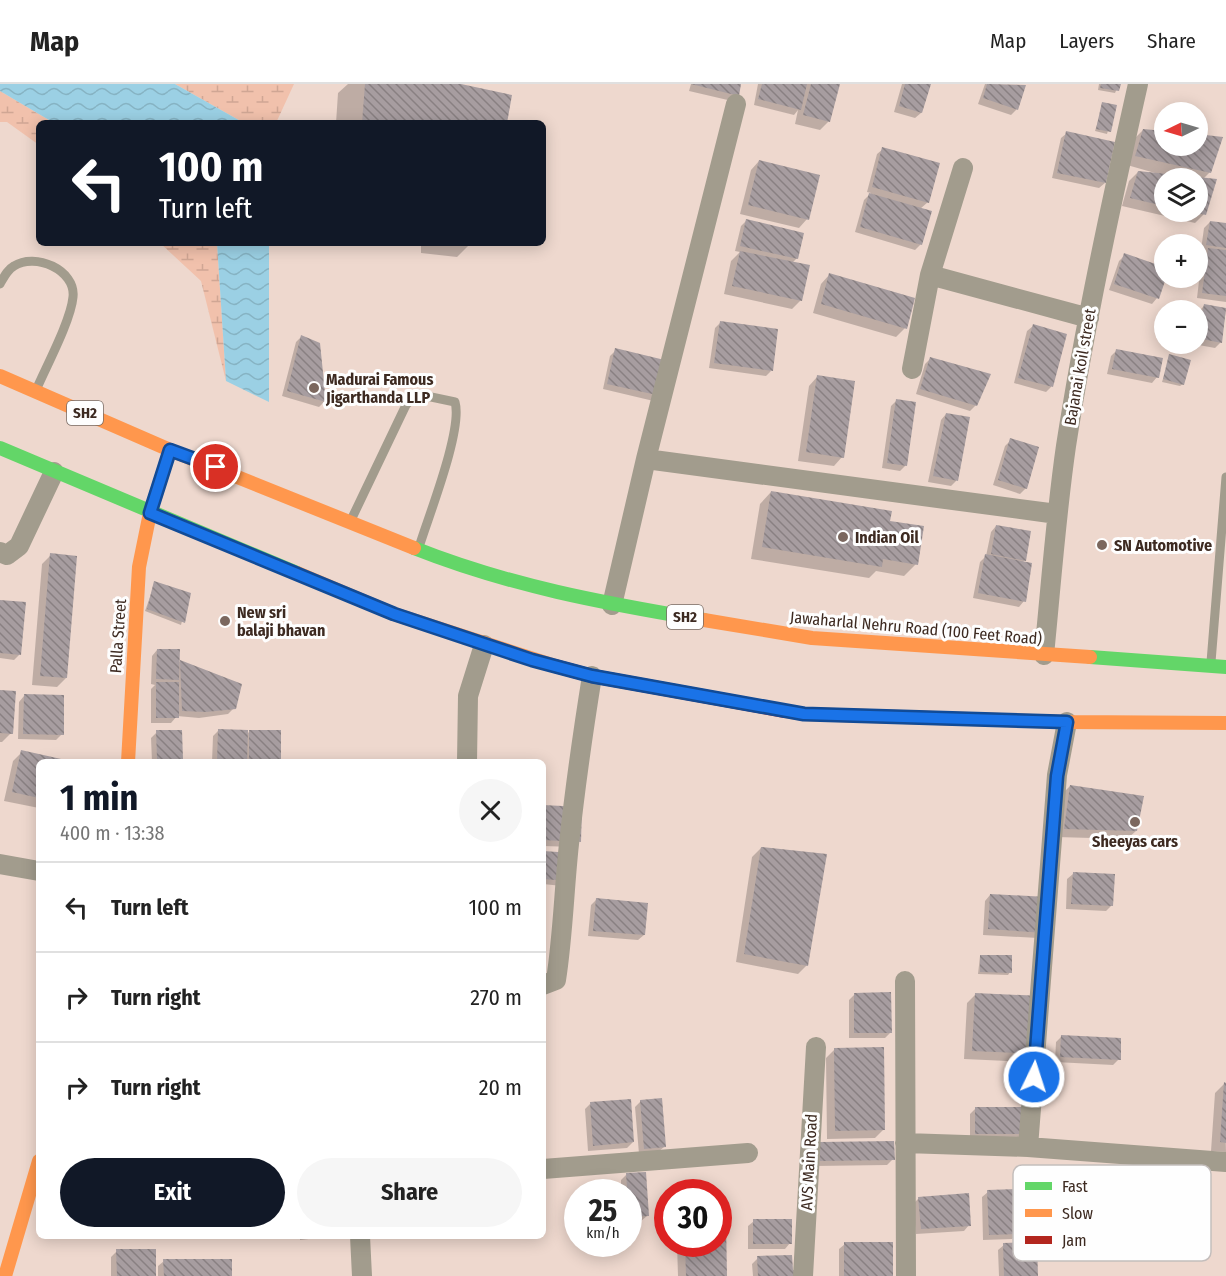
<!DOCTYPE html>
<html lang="en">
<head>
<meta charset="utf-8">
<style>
	:root { --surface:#fff; --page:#f6f6f6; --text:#222; --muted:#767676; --line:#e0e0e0; --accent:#111827 }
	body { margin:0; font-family:"Fira Sans Condensed",sans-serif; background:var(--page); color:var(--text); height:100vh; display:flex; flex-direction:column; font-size:22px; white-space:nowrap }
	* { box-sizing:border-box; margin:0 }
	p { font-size:20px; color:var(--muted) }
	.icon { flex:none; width:33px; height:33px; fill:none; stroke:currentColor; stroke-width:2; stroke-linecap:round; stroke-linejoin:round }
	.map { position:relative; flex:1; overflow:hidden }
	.side { position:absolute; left:36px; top:675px; width:510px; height:480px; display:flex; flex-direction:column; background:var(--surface); border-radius:9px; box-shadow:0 3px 15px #0003 }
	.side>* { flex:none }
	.guide { position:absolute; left:36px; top:36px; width:510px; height:126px; border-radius:9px; box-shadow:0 3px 15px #0003; background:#111827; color:#fff; overflow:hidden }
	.needle { width:39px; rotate:265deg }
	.fabs { position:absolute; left:1154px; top:18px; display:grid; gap:12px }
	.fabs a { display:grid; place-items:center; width:54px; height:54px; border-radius:50%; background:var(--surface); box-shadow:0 3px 15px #0003; font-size:30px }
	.speed { position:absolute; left:564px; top:1095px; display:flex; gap:12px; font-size:30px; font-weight:700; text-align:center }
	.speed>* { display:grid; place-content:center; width:78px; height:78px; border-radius:50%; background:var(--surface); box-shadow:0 3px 15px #0003; line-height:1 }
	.speed small { font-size:15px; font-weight:400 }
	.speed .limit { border:9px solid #d22; background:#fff; color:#111 }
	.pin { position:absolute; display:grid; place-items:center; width:51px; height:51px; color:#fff; margin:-26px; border:3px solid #fff; border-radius:50%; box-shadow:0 2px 6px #0007 }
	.me { position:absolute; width:66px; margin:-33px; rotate:4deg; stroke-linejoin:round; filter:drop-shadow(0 0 4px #0008) }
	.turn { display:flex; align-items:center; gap:21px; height:126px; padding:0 24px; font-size:27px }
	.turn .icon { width:78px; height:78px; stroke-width:2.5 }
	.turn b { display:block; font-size:42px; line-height:51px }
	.round { display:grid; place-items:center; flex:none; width:63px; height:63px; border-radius:32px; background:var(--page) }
	.head { display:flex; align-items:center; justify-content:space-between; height:102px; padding:0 24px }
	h1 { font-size:36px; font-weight:700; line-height:45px; color:var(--accent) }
	.button { display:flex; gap:12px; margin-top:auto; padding:12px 24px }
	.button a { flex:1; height:69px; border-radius:36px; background:var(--accent); color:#fff; font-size:24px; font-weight:700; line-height:69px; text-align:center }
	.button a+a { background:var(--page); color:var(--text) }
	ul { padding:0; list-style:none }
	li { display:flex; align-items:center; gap:18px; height:90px; padding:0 24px; border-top:2px solid var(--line) }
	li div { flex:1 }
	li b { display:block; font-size:22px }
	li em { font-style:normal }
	header { display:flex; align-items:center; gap:36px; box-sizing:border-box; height:84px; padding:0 30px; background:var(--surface); border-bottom:2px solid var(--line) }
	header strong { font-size:28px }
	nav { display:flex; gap:33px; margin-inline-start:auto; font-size:21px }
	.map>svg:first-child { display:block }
	.wetland { fill:url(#wetland-marsh) }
	.water { fill:url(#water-waves) }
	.shadow { fill:#0003; fill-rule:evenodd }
	.building { fill:url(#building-back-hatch) }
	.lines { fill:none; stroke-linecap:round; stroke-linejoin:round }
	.lane { stroke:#a29c8d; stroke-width:9 }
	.street { stroke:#a29c8d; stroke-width:20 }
	.fast { stroke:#63d668; stroke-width:14 }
	.slow { stroke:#ff974d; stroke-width:14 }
	.jam { stroke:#b3261e; stroke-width:14 }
	.route-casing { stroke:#114b97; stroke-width:15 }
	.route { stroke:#1a73e8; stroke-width:10 }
	.poi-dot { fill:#7b675e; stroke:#fefefe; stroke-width:2 }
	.labels { text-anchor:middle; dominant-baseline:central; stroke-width:6; stroke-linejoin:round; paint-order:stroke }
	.shield { fill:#fefefe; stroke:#776a63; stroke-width:1.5 }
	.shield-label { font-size:15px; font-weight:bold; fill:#3d2a21 }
	.street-label { font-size:16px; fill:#3d2a21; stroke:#fefefe }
	.poi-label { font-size:16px; font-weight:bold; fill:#3d2a21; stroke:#fefefe; text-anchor:start }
	.key { fill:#fefefe; stroke:#c4bebc; stroke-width:1.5 }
	.key-label { font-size:16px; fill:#3d2a21 }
</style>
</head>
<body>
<header>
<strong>Map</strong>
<nav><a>Map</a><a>Layers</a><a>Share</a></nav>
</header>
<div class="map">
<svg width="1226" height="1192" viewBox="0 0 1226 1192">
	<defs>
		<pattern id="wetland-marsh" width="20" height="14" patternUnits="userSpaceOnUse" patternTransform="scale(1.5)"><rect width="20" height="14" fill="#f1c1ac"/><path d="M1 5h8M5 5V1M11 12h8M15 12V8" fill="none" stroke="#d0a694"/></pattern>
		<pattern id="water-waves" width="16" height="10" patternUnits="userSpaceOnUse" patternTransform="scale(1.5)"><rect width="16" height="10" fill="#9bd0e4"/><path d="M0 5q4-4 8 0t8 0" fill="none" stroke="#86b3c3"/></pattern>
		<pattern id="building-back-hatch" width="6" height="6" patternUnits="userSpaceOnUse" patternTransform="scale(1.5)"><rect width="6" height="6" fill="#a79da0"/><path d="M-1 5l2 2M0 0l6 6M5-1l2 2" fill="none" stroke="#898082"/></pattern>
	</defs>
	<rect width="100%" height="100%" fill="#eed8ce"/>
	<path class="wetland" d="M175 0H294L276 39H244Z
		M0 7 54 39H39V61L7 38H0Z
		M160 159H217L226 297 201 197Z"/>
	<path class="water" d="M0 0H175L244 39H54L0 7Z
		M217 159H269V318L226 297Z"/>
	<path class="shadow" d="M348 0H454L505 39H336L338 9Z
		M691 0H740L732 17 689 7Z
		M758 0H838L829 37 820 46 795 40 798 26 794 31 754 21Z
		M902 0H930L921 29 915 34 894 28Z
		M985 0 1024 2 1016 26 1011 31 978 20Z
		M1099 0H1119L1115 9 1098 6Z
		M1103 20 1115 22 1107 50 1095 47Z
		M1143 46 1164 49V62H1197V52L1210 88 1203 95 1204 130 1195 139 1122 122 1129 97 1138 88 1162 91 1127 81 1134 55ZM1164 94H1197V128H1164Z
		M1067 49 1105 99 1099 104 1052 94 1061 54Z
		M883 65 928 118 920 125 921 160 915 166 855 148 864 116 871 109 867 108 877 70Z
		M759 77 807 135 799 144 740 130 751 86Z
		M746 137 797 174 792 179 801 216 792 225 724 210 731 177 740 168 735 167 741 142Z
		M1210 138 1226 141V218L1197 214 1202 171 1206 167 1201 166 1204 144Z
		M421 159H471L457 173 421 169Z
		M1125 171 1157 214 1152 220 1109 206 1119 177Z
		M829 191 905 244 896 253 813 229 821 200Z
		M1204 222 1226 226 1221 258 1215 264 1193 260H1197L1199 227Z
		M721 238 771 287 766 292 709 284 715 244Z
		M1033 242 1065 251 1051 303 1046 308 1014 299 1027 247Z
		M301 253 325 317 319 323 282 312 296 258Z
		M616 266 662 319 603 305 610 272Z
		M1117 266 1157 293 1152 299 1107 290 1111 272Z
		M1170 272 1183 300 1180 302 1162 298Z
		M930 275 976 321 970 327 916 310 925 280Z
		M817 293 842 373 834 382 798 377 809 302Z
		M897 316 906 381 900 387 882 384 891 322Z
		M946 330 956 397 951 402 928 398 941 336Z
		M1011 356 1026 404 1020 410 993 401 1005 362Z
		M771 408 888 438 916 480 904 492 876 487 869 494 751 475 760 420Z
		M996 442 1025 476 1022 479 1024 517 1019 523 973 514 980 478 986 472 991 448Z
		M51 471 66 594 57 603 32 601 42 480Z
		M155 499 189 510 181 541 145 527Z
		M0 517 20 570 14 576 0 574Z
		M157 566 178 577 240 601 234 624 228 630 199 634 177 632 171 639H151V605L155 601 151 600 152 572Z
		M0 607 11 649 2 658H0Z
		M24 612 62 650 56 656 18 655 19 618Z
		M218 647 246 651 250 647 279 678H212L213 652Z
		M157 648 181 674 177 678H181H152L151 654Z
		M22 668 67 678H39V724L4 717 13 677Z
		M1070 702 1136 747 1127 755 1056 753 1061 711Z
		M543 723 579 758 574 763 543 762Z
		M761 764 807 881 798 890 736 878 752 773Z
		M543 769 562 802 543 800Z
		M1073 790 1112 821 1106 827 1066 825 1067 795Z
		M990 811 1046 815 1038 854 983 851 985 817Z
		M596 816 644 851 638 856 588 852 591 821Z
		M980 872 1010 888 1008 891 978 890Z
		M855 910 891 948 885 954H849V916Z
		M976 910 1040 914 1028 978 964 975 967 919Z
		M1061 953 1119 975 1113 981 1055 978 1056 958Z
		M835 965 883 1046 875 1054 827 1055 826 974Z
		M1224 1000 1226 1068 1211 1067 1215 1009Z
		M641 1017 664 1063 658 1068 639 1070 635 1023Z
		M590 1020 633 1058 627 1064 588 1067 585 1025Z
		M976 1024H1025L1020 1055H970V1030Z
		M821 1060 893 1075 887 1081 815 1082Z
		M627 1090 647 1132 641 1137 628 1138V1108H591L594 1106 621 1103V1096Z
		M988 1108 1017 1150 1012 1155 983 1156 982 1113Z
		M919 1114 969 1141 964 1147 916 1150 913 1120Z
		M754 1137 790 1159 785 1165H748V1142Z
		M300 1152H334L300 1156Z
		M677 1160H718L726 1192H678Z
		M845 1160 891 1192H839V1165Z
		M1004 1161 1037 1192H999L998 1166Z
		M117 1167 154 1192H111V1173Z
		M758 1174 791 1187 797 1192H753L752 1180Z
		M164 1177 230 1192H158V1182Z"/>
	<path class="building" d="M365 0H461L512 11 507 39H362Z
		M691 0H741L739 12Z
		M762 0H807L801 26 758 15Z
		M811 0H840L830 38 803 31Z
		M905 0H931L922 29 899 22Z
		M987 0 1026 1 1018 26 983 14Z
		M1101 0H1121L1119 7 1100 4Z
		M1102 18 1117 21 1111 48 1096 45Z
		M1143 45 1164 47V62H1197V50L1223 53 1211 89 1135 72Z
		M1066 47 1115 58 1106 99 1057 89Z
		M882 63 940 79 929 119 872 103Z
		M759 76 820 91 809 136 748 121Z
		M1138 87 1217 95 1206 131 1197 129V94H1164V122L1130 114Z
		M869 109 932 127 922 161 860 143Z
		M746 135 804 149 798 175 740 162Z
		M1210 137 1226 139V164L1206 161Z
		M1208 164 1226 166V212L1202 209Z
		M740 167 810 181 802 217 732 202Z
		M1124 169 1164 183 1166 194 1159 215 1114 200Z
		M829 189 915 214 907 245 821 220Z
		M1204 220 1226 224 1222 259 1197 254Z
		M720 237 778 245 773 287 714 279Z
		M1033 240 1067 250 1053 303 1018 294Z
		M301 251 320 259 326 318 287 307Z
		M615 264 677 279 670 314 607 300Z
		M1116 265 1163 274 1159 294 1112 285Z
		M1169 270 1191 276 1184 301 1163 295Z
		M930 273 991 290 977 322 920 305Z
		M817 291 855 297 844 374 806 368Z
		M896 315 916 318 907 382 887 379Z
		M946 329 970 333 958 397 933 392Z
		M1010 354 1039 363 1027 405 998 396Z
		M771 407 892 427 890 437 924 442 918 481 883 475 882 483 762 463Z
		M996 441 1031 447 1026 477 991 470Z
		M50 469 77 472 67 594 40 592Z
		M985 470 1032 479 1026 518 978 509Z
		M154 497 191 509 185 539 147 525Z
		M0 516 26 518 21 571 0 569Z
		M157 565H180L179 596 156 595Z
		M180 576 242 600 236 625 206 628 182 627Z
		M156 598H179V634H156Z
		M0 606 16 607 13 650 0 649Z
		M24 610 64 611V651L23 650Z
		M218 645 248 646 247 678H217Z
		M156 646H182L183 675H157Z
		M249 646H281V678H249Z
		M21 666 70 677 39 678V714L12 708Z
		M1070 701 1144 712 1137 747 1064 745Z
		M543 721 582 723 581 758 543 756Z
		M761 763 827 770 808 882 744 870Z
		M543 767 573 769 569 797 543 795Z
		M1073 788 1115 790 1113 822 1071 820Z
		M990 810 1047 813 1045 849 988 845Z
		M596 814 648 819 645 851 593 847Z
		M980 871H1012V889L980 888Z
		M891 908 892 949H854V909Z
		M975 909 1041 912 1038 970 972 967Z
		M1061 951 1121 954V976L1060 973Z
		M884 963 885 1046 835 1047 834 964Z
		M1224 998 1226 999V1059L1220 1058Z
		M662 1014 666 1063 644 1065 640 1016Z
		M631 1015 634 1058 593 1062 590 1018Z
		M975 1023H1027V1050H975Z
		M894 1057 895 1076 820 1077V1058Z
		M646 1088 649 1132 629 1133 626 1089Z
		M621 1102V1108H594L593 1104Z
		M1017 1105 1019 1150 989 1151 987 1106Z
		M969 1109 971 1142 921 1145 918 1113Z
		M753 1135H792V1160H753Z
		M718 1137H726L727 1192H686L685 1160H718Z
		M844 1158H893V1192H844Z
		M1037 1158 1038 1192H1004L1003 1159Z
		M116 1165H156V1192H117Z
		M792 1171 793 1186H798V1192H758L757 1172Z
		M163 1175H232V1192H164Z"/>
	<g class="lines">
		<path class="lane" d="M0 200C4 193 7 186 14 182 35 168 76 186 73 213 71 236 47 281 37 304
			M352 434 406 321 417 310 455 318C463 345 429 431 420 460
			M1211 578 1226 393"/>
		<path class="street" d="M736 20 646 375 1057 430
			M930 191 1089 234
			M912 285 930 191 963 84
			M0 468 7 471 19 462 54 388
			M612 521 646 375
			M1044 571C1051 501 1056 431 1066 362 1085 240 1111 120 1138 0
			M467 678 468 612 484 561
			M0 780 39 787
			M905 897 906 1192
			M543 901 556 896C563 851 564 806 569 760 575 704 583 648 592 592
			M905 1059 1028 1063 1226 1078
			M1028 1063 1057 691 1067 638
			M543 1085 748 1069
			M360 1152 362 1192
			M803 1192 816 963"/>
		<path class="fast" d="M0 364 297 489
			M414 464C510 502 603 519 704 536
			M1090 573 1226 583"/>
		<path class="slow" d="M0 292 170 366 414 464
			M297 489 394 530 555 582
			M704 536 812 554 1090 573
			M785 627 804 630 1067 638 1226 639
			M128 678 139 483 150 429 170 366
			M5 1192 39 1077"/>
		<path class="jam" d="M555 582 592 592 785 627"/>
	</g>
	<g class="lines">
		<defs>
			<path id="route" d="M216 383 170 366 150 429 394 530 532 576 592 592 804 630 1067 638 1057 692 1034 993"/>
		</defs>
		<use href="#route" class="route-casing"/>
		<use href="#route" class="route"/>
	</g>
	<g class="poi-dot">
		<circle cx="314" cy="304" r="6"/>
		<circle cx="843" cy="453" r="6"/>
		<circle cx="1102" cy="461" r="6"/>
		<circle cx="225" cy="537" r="6"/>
		<circle cx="1135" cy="738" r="6"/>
	</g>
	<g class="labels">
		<g class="shield">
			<rect x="67" y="317" width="36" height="24" rx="4.5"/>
			<rect x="667" y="521" width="36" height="24" rx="4.5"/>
		</g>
		<g class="shield-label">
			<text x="85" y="329">SH2</text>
			<text x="685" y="533">SH2</text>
		</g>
		<g class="street-label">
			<text transform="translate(1080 283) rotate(-80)">Bajanai koil street</text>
			<text transform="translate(916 544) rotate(5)">Jawaharlal Nehru Road (100 Feet Road)</text>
			<text transform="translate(118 552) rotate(-86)">Palla Street</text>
			<text transform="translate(809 1078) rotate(-87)">AVS Main Road</text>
		</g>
		<g class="poi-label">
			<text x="326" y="295">Madurai Famous<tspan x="326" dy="18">Jigarthanda LLP</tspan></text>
			<text x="855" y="453">Indian Oil</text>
			<text x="1114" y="461">SN Automotive</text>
			<text x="237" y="528">New sri<tspan x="237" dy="18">balaji bhavan</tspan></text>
			<text x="1135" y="757" text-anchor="middle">Sheeyas cars</text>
		</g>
	</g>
	<rect x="1013" y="1081" width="198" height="96" rx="9" class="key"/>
	<rect x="1025" y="1098" width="27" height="8" fill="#63d668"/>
	<rect x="1025" y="1125" width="27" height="8" fill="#ff974d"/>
	<rect x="1025" y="1152" width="27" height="8" fill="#b3261e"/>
	<g class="key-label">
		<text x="1062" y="1108">Fast</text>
		<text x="1062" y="1135">Slow</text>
		<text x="1062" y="1162">Jam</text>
	</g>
</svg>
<div class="fabs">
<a><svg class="needle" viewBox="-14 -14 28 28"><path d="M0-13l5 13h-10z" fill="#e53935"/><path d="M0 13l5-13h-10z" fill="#767676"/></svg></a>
<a><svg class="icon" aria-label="layers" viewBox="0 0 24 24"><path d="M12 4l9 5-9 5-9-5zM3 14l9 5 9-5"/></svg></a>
<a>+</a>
<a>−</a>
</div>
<div class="speed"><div>25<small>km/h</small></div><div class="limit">30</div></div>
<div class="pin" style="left:216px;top:383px;background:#d93025"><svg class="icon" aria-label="arrive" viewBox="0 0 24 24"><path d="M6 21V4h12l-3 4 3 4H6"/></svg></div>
<svg class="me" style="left:1034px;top:993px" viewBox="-20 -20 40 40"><circle r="17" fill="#1a73e8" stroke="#fff" stroke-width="3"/><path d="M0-11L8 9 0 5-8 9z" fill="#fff"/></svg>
<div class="guide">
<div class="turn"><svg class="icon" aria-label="left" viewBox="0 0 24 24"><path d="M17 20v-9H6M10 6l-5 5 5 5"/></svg><div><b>100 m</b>Turn left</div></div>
</div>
<section class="side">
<div class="head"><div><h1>1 min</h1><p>400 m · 13:38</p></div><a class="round"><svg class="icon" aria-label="close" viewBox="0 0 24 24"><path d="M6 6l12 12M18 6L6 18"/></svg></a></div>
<ul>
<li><svg class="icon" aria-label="left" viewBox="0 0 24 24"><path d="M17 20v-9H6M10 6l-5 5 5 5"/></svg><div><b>Turn left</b></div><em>100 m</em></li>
<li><svg class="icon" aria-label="right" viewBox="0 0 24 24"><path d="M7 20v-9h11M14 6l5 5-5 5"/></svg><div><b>Turn right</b></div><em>270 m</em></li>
<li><svg class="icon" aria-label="right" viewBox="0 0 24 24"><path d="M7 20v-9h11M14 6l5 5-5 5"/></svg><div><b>Turn right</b></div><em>20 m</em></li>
</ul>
<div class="button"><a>Exit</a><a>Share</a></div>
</section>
</div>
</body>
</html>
